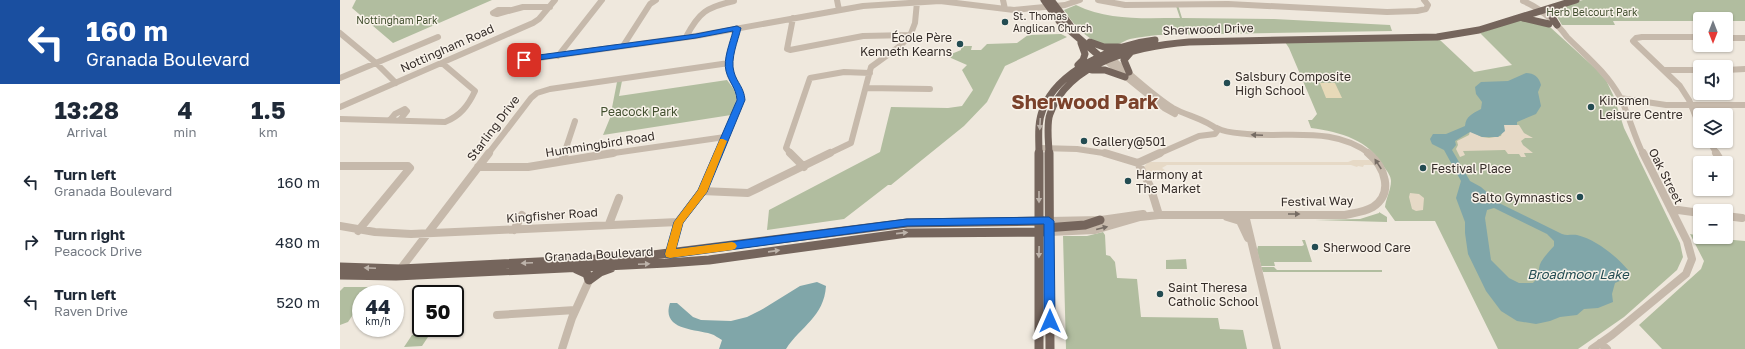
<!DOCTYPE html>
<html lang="en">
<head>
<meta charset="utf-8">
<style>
	:root { --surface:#fff; --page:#f2f2f3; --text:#1f2937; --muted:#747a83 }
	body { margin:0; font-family:"Golos Text",sans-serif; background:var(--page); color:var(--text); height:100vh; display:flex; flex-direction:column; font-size:15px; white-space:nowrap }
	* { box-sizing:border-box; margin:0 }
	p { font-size:13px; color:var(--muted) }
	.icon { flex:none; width:22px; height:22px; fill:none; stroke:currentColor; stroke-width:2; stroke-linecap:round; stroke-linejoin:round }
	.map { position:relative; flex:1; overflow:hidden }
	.side { display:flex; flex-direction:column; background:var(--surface); width:340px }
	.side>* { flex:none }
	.top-card { background:#1a4fa0; color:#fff; overflow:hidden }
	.needle { width:26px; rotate:180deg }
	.tools { position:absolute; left:1353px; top:12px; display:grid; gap:8px }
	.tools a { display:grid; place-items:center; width:40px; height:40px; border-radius:4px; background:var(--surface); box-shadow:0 1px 3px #0004; font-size:20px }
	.speed { position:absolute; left:12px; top:285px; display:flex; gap:8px; font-size:20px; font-weight:700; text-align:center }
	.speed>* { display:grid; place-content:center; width:52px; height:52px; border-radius:50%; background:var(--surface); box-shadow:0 1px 3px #0004; line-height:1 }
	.speed small { font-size:10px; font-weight:400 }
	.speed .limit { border:2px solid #111; border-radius:6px; background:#fff; color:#111 }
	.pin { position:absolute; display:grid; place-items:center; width:34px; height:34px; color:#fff; margin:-17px; border-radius:8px; box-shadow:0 2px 6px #0006 }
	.me { position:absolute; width:44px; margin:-22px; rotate:0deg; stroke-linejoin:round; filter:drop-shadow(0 0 3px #0008) }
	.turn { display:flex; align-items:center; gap:14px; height:84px; padding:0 20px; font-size:18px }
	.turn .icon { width:52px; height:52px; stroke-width:2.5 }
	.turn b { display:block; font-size:28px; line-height:34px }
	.eta { display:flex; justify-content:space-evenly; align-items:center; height:68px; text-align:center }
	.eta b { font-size:24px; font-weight:700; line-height:28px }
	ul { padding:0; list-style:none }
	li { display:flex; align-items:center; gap:12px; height:60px; padding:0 20px }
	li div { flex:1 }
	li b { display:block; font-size:15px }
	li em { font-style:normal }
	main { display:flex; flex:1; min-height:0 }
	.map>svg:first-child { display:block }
	.green { fill:#b1bd9f }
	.sand { fill:#e7d9b8 }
	.plaza { fill:#e6d9c6 }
	.water { fill:#80a6a9; fill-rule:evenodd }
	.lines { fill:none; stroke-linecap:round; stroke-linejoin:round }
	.minor-far1 { stroke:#c6b9ab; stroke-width:6 }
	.minor { stroke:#c6b9ab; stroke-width:8 }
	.major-far1 { stroke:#75655c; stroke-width:7 }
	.major { stroke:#75655c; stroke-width:9 }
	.oneway { fill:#bdb3aa }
	.oneway2 { fill:#766c64 }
	.route { fill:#1a73e8; stroke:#114b97 }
	.slow { fill:#f59e0b }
	.poi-dot { fill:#234c52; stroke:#f8f2e9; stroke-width:1.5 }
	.labels { text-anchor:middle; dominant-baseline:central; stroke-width:3; stroke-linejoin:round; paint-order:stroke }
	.far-park-label { font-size:10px; fill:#435030; stroke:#f8f2e9 }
	.far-poi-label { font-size:10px; fill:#352d29; stroke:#f8f2e9; text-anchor:start }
	.street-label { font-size:12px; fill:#352d29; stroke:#f8f2e9 }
	.poi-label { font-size:12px; fill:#352d29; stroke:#f8f2e9; text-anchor:start }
	.park-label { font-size:12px; fill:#435030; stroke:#f8f2e9 }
	.water-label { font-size:13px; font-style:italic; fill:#234c52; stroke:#f8f2e9 }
	.town-label { font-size:20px; font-weight:bold; fill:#7b422b; stroke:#f8f2e9 }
</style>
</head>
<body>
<main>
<section class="side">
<div class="top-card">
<div class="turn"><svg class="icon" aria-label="left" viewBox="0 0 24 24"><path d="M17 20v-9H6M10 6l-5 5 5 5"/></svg><div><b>160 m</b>Granada Boulevard</div></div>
</div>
<div class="eta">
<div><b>13:28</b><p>Arrival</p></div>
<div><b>4</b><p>min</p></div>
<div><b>1.5</b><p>km</p></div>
</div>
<ul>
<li><svg class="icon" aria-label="left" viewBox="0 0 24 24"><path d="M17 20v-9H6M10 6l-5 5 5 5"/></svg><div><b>Turn left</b><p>Granada Boulevard</p></div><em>160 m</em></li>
<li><svg class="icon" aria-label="right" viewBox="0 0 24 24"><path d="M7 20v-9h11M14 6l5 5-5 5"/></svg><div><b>Turn right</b><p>Peacock Drive</p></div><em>480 m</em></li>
<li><svg class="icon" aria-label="left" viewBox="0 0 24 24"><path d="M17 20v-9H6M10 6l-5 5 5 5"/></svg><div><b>Turn left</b><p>Raven Drive</p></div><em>520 m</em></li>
</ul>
</section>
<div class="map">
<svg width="1405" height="349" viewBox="0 0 1405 349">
	<rect width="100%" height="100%" fill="#efe8dd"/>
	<path class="green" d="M16 0H152L53 43 12 8Z
		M1243 0H1405V21H1386V19H1360V21H1273L1275 25H1222L1215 13C1221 5 1233 3 1243 0Z
		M736 5C769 21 804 18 840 18L836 6 838 5 842 18 934 19 1050 25 1052 31 818 35C809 36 799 37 790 39 786 40 782 43 778 44 754 49 736 28 724 10Z
		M1182 19 1210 27 1255 68 1266 80 1274 97 1284 128 1340 243 1343 257 1337 270 1284 317 1238 349H1158L1095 221H1055L1045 207C1046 198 1051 190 1051 181 1051 176 1047 171 1044 167 1029 140 1001 132 971 128L968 120H972L977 114 949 48 945 42 1100 40 1134 72 1172 65 1140 33Z
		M721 34 727 37 665 66 647 102 624 126 551 185H548L504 219 427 230 429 210 540 152 551 107 608 108 622 106 633 90 622 70 627 65 611 58 609 55 621 50V46H632L631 50H625H641L647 44 677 43 688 35Z
		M387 80C399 95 398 98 391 115L263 135 270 118 277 82 282 81 279 96Z
		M1039 212 1047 217V222L975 220 1020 219 1039 213Z
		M763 232 765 235 766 255 770 256 775 262 777 278 797 279 801 317 878 318 880 329 903 330 907 349H726L723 236H747Z
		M1350 234 1360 236V237L1405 241V349H1322L1299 325 1361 269 1364 261Z
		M962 240H965L972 262H934L935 266H921L917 250 918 246H962L964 245Z
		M846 259 847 269H826V260Z
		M921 267H934L937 270H1042V272H923Z
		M4 287H32L27 294H21V303L8 322 0 325V291Z
		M90 334 82 346 64 347 72 335Z"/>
	<path class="sand" d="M980 83H995L1002 98H986Z"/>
	<path class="plaza" d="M1164 125H1179L1184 133 1193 138H1185L1181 141 1183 145 1193 153H1184L1186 157H1181L1179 154H1168L1165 150 1123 151 1125 155 1120 157 1116 149 1118 145 1117 141 1129 135 1130 131 1142 137 1149 138 1161 136Z
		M1013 160H1029L1034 161 1037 165H1024L1023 167 1018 166 1017 167 1011 165H827L822 168 826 171 813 176 810 172 805 170 804 167 808 162H1008Z
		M1070 193 1079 194 1084 198 1083 210 1076 211 1072 209 1069 197Z"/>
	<path class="water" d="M1186 73C1194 73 1199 77 1201 85L1198 92 1201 106 1196 114 1177 122V125H1164L1165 131 1158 137H1142L1130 132 1115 141 1116 145 1112 150 1130 181 1141 187 1159 203 1222 234C1227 236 1232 234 1237 235 1257 240 1276 256 1289 271L1282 280 1275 283 1272 294 1273 302 1258 308 1244 309 1237 315 1220 317 1210 321 1196 324 1177 321 1161 311 1146 291 1128 254 1125 233V222L1116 198 1121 181 1104 150 1092 144 1090 139 1093 134H1106L1125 126C1126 116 1132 114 1141 109L1142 102 1136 94 1135 87 1141 82 1168 81ZM1154 208 1207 234 1214 241V246C1209 251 1205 256 1201 262 1197 270 1201 275 1193 283H1179L1169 278 1151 260 1145 218 1147 210Z
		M477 282 486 286C484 317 461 326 446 349H379L382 340C378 338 375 335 371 334 354 329 321 330 330 303H337L353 317 361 320 391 321 407 317 421 310 460 286Z"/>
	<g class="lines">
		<path class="minor-far1" d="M497 0 499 10
			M663 0 665 9
			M758 0 785 5 888 4 1047 12 1077 11 1086 9 1088 5 1084 0
			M1183 1C1199 7 1217 23 1227 37 1246 56 1267 73 1280 97 1289 115 1294 136 1303 154
			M170 10H158L153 13 157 14 183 7H210
			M453 18 447 49 450 50 523 36 570 35
			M0 33 36 63 56 83
			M346 37C359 12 367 7 394 1
			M1360 37H1302L1296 38 1293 41 1340 86 1349 100 1360 127
			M1386 38H1405
			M283 46 310 4 316 0
			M218 56 262 0
			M183 58 184 60 356 36 523 6 600 1 674 10 725 5 740 0
			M772 59C792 75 811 94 833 108 847 116 866 119 878 130L875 134 859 136 818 154
			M766 61 824 108 835 114
			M1324 70H1360
			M1386 70 1405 69
			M0 78 98 37
			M526 88 590 89
			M1280 98 1326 105H1405
			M0 107 193 23 199 19 215 0
			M0 119 105 122C120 116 128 106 135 91L102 63
			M50 120 55 114 65 109 67 111 60 120
			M877 128C886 133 897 133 907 134 949 138 994 126 1030 154
			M1369 141 1377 154
			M700 148 737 149 770 154
			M148 154 191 98 197 93 210 89 389 63
			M224 154 235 121
			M267 154 385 137
			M378 154 401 100 389 67 390 56 397 28
			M451 154 446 148 470 78 504 72 530 73
			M488 154 511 143 531 67 560 46 570 36 575 23 577 2"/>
		<path class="minor" d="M450 153 464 167
			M765 153 798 163 810 186 819 215
			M1376 153 1381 161
			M222 161 225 153
			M798 163 820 153
			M0 166H68L70 168 18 231
			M138 167H188L273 153
			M362 191 408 193 490 153
			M1331 209 1360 213
			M905 215 937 349
			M1386 216 1402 218
			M887 217 900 221 908 238
			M709 221 761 220 803 214
			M269 224 279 198
			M0 226 35 232 71 234 338 222
			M174 230 182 215
			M709 232 755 230 800 217 819 215H1005C1014 213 1024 212 1033 207 1054 193 1045 167 1028 153
			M329 257 338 222 362 191 378 153
			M59 271 149 153
			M157 315 235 310
			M1260 343 1267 349
			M222 349 232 318 251 276
			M1252 349 1272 335 1346 274 1352 259 1347 241 1303 153"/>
		<path class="major-far1" d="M704 0 719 21 764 60
			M711 0 730 25
			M1183 18 1209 24
			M1217 25 1212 17 1218 6
			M750 42 764 47H780
			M738 65 743 60 745 54 741 43
			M752 70H765L785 77
			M789 72 784 60 791 52
			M699 154C699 139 697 123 703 109 717 71 776 44 815 40
			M709 154C709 144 706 124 710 114 729 61 799 46 849 42L1097 37 1139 30 1236 0"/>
		<path class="major" d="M699 153V349
			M709 153 710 349
			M705 228 745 225 760 220
			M0 267 61 269 297 257 567 223 704 221
			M236 269 247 274 249 280 260 272 271 268
			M0 275 56 276 327 263 369 260 567 233 703 232"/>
	</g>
	<defs><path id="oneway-solid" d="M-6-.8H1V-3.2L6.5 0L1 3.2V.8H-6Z"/></defs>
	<g class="oneway">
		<use href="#oneway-solid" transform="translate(700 124) rotate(93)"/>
		<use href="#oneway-solid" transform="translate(699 197) rotate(90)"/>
		<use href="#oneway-solid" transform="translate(562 233) rotate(-6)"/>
		<use href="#oneway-solid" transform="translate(434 251) rotate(-8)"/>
		<use href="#oneway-solid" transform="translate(699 252) rotate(91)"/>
		<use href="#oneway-solid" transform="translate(187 263) rotate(177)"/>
		<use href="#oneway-solid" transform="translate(304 264) rotate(-2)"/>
		<use href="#oneway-solid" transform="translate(30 268) rotate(-178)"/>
	</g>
	<g class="oneway2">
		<use href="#oneway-solid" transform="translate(917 135) rotate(-178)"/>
		<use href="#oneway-solid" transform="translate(1038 164) rotate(-123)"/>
		<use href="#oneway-solid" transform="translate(954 214)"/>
		<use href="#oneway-solid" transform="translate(762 228) rotate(-14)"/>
	</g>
	<path class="route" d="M397 26 401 28C398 41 390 59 394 72 397 83 404 87 405 100L367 192 343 223 336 249 567 219 709 217 714 221 715 321 713 324 710 325 706 324 704 321V224L567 226 330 258 326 257 325 254 334 222 358 190 397 100C396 87 389 83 386 71 383 59 390 43 393 31L356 38 184 62 180 60 184 57 356 34Z"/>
	<path class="slow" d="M380 139H383L387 141 367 192 343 223 336 249 392 242 395 243 397 246 395 249 392 250 330 258 326 257 325 254 334 222 358 190Z"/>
	<g class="poi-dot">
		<circle cx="665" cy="22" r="4"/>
		<circle cx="620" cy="44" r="4"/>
		<circle cx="887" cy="83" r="4"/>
		<circle cx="1251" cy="107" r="4"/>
		<circle cx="744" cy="141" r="4"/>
		<circle cx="1083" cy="168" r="4"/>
		<circle cx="788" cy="181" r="4"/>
		<circle cx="1240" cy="197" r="4"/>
		<circle cx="975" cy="247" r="4"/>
		<circle cx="820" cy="294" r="4"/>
	</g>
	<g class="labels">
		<g class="far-park-label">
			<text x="1252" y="12">Herb Belcourt Park</text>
			<text x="57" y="20">Nottingham Park</text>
		</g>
		<g class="far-poi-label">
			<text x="673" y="16">St. Thomas<tspan x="673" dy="12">Anglican Church</tspan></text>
		</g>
		<g class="street-label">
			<text transform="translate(868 29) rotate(-2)">Sherwood Drive</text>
			<text transform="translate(107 48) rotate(-24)">Nottingham Road</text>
			<text transform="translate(153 128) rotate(-53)">Starling Drive</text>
			<text transform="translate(260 144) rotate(-9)">Hummingbird Road</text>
			<text transform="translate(1326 176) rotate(63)">Oak Street</text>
			<text transform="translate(977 201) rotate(-1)">Festival Way</text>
			<text transform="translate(212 215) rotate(-4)">Kingfisher Road</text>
			<text transform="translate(259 254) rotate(-3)">Granada Boulevard</text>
		</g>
		<g class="poi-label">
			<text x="612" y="37" text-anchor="end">École Père<tspan x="612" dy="14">Kenneth Kearns</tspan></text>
			<text x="895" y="76">Salsbury Composite<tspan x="895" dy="14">High School</tspan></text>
			<text x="1259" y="100">Kinsmen<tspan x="1259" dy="14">Leisure Centre</tspan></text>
			<text x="752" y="141">Gallery@501</text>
			<text x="1091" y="168">Festival Place</text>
			<text x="796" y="174">Harmony at<tspan x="796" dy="14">The Market</tspan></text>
			<text x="1232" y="197" text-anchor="end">Salto Gymnastics</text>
			<text x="983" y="247">Sherwood Care</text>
			<text x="828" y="287">Saint Theresa<tspan x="828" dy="14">Catholic School</tspan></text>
		</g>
		<g class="park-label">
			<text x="299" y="111">Peacock Park</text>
		</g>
		<g class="water-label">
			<text x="1238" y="274">Broadmoor Lake</text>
		</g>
		<g class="town-label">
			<text x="745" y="101">Sherwood Park</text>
		</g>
	</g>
</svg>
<div class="tools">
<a><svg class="needle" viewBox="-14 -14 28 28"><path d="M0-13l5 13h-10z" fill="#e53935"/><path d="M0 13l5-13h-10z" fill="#747a83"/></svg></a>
<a><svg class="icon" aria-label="sound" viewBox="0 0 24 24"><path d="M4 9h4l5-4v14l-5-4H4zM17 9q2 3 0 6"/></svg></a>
<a><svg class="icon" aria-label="layers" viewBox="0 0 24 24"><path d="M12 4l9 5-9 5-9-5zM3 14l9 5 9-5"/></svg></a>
<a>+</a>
<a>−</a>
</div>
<div class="speed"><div>44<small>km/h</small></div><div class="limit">50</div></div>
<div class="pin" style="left:184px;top:60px;background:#d93025"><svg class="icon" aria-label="arrive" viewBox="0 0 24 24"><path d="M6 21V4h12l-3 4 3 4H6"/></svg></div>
<svg class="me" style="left:710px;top:321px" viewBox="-20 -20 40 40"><path d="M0-17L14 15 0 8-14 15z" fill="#1a73e8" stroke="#fff" stroke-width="4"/></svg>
</div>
</main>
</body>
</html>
